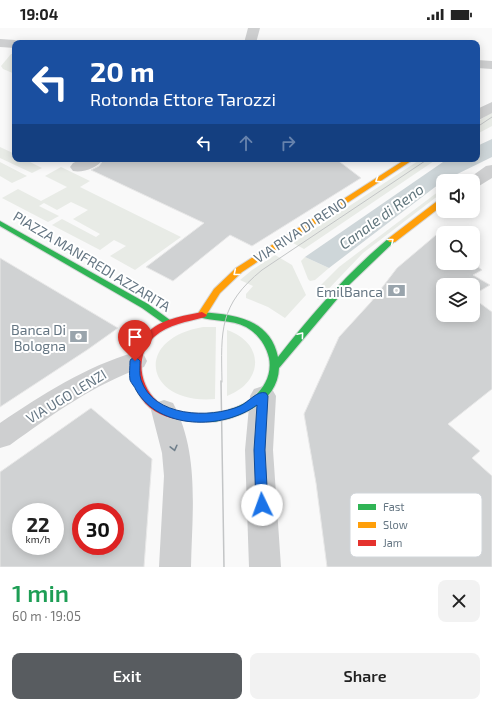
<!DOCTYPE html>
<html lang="en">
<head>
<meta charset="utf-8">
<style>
	:root { --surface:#fff; --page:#f2f2f2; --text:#222; --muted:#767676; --accent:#585c60 }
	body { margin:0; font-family:"Exo 2",sans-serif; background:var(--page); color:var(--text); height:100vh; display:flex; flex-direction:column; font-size:15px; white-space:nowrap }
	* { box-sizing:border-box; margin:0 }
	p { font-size:13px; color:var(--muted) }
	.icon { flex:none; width:22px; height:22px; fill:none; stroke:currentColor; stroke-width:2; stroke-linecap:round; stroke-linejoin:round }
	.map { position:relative; height:539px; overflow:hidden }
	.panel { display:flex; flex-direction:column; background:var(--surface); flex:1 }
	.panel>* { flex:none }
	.top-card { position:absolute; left:12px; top:12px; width:468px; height:122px; border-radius:8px; box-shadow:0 2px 10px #0003; background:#1a4fa0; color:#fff; overflow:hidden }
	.buttons { position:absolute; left:436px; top:146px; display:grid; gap:8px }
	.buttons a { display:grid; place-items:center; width:44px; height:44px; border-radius:8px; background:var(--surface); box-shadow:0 2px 10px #0003; font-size:20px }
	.speed { position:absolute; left:12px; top:475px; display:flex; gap:8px; font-size:20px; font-weight:700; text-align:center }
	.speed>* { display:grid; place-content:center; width:52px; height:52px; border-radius:50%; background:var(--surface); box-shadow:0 2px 10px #0003; line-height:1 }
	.speed small { font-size:10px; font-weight:400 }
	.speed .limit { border:6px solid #d22; background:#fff; color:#111 }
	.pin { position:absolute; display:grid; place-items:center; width:34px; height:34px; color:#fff; margin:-41px -17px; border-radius:50% 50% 50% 0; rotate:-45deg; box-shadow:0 0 4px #0007 }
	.pin .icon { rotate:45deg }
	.me { position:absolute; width:44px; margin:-22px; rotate:357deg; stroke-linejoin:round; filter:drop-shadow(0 0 3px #0008) }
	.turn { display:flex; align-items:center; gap:14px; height:84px; padding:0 12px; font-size:18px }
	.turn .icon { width:52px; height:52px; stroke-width:2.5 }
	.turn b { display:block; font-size:28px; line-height:34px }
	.lanes { display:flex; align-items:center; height:38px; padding:0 12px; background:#0003; justify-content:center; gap:20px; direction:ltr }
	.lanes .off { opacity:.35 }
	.round { display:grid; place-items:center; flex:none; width:42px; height:42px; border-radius:8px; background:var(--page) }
	.summary { display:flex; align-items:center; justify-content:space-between; height:68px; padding:0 12px }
	h1 { font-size:24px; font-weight:600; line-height:30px; color:#1e9e55 }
	.primary-button { display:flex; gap:8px; margin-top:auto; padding:8px 12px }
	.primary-button a { flex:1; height:46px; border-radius:8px; background:var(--accent); color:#fff; font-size:16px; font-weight:600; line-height:46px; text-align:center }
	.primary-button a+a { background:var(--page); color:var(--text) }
	.status { display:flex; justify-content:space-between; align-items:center; height:28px; padding:0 20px; background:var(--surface); direction:ltr }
	.status svg { height:11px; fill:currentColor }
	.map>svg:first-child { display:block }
	.green { fill:#e8ebe6 }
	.water { fill:#ced6d9 }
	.building { fill:#d0d2d3; stroke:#e8e8e8; fill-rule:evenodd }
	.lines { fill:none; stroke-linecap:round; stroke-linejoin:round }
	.fast-casing { stroke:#d5d6d7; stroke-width:2 }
	.slow-casing { stroke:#d5d6d7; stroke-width:2 }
	.jam-casing { stroke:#d5d6d7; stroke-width:2 }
	.street { fill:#cecfd0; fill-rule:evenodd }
	.fast { fill:#30b455; fill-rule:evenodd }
	.slow { fill:#ff9f0a; fill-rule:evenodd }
	.jam { fill:#e5322d; fill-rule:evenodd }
	.tram-far1 { stroke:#c3c5c6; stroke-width:1 }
	.tram { stroke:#c3c5c6; stroke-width:1.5 }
	.oneway { stroke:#fff }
	.oneway2 { stroke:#707f8b }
	.route { fill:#1a73e8; stroke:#114b97 }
	.labels { text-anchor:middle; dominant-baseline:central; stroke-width:4; stroke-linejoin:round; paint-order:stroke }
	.street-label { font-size:14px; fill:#657683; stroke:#fff }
	.poi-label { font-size:14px; fill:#657683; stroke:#fff; text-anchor:end }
	.water-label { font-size:15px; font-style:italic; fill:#60757c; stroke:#fff }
	.key { fill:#fff; stroke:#d1d6da; stroke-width:1 }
	.key-label { font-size:11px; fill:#657683 }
</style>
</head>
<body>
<div class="status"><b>19:04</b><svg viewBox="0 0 49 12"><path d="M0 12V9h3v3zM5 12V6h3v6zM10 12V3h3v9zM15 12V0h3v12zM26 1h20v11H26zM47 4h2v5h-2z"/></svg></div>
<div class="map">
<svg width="492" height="539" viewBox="0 0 492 539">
	<rect width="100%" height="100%" fill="#f9f9f9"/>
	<path class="green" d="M11 26H15V46L3 41 1 38Z
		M492 84V98L477 106V94Z
		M0 119 15 126V131H24L42 140 32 145 0 130Z
		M421 131H437L304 221 293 215Z
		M0 135V134L27 148 12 155 0 148Z
		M61 139 90 153 80 159 181 209 135 242 110 228 126 218 114 212 100 222 52 197 62 191 96 209 100 206 73 191 88 182 71 174 57 182 44 175 39 178 59 188 48 194 2 170 18 161 41 173 67 159 45 148Z
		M443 160V164L363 225 318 272 316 268 321 257 339 239Z
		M275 227 292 237 306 267 285 290 268 279 246 270V266L253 258 240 252 252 242Z
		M305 229 329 240 315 252 310 253 308 251 301 233Z
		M203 299H216L215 371C145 377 132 311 203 299Z
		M227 302C265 315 264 354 227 368Z"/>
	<path class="water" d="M492 111V129L443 153 329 240 305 229 443 134 449 131H477V118Z"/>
	<path class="building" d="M104 131H336L361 150 252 218 230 207 173 253 146 239 204 195 91 142 99 138Z
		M436 207 443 212V235H473L482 242 473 247 490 257 473 267V257H443V287H473V270L492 284V361L448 396 480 423 472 430 492 448V539H327L316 455 304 386 339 309 371 274 397 240Z
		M0 230 118 300 87 322 0 379Z
		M91 380 152 431 144 539H0V444ZM21 484H55V518H21ZM81 484H115V518H81Z"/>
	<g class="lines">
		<defs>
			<path id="fast" d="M0 193 148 276 174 295 169 298 166 297 142 280 0 198Z
				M389 210H395L396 212 349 257 279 340C278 370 249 386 223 392 216 394 208 395 201 393L200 390 201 387C210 384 219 385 228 382 251 376 274 356 269 330 266 317 258 306 246 299 231 291 214 294 199 289L197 287 199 285 202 284C234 287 270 290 278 329 312 286 347 245 389 210Z"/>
			<path id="slow" d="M406 131H414L242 244 220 265 205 289H199L197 287 214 261 236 240Z
				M440 171H443V177L395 214H389L388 212 389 210Z"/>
			<path id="jam" d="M202 284 207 287 205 289C187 294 169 296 154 309 132 329 141 367 166 379 178 385 192 385 205 386L209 387 210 390 209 393 205 394C190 393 174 393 160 386 130 372 122 329 146 306 160 291 183 288 202 284Z"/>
		</defs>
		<use href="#fast" class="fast-casing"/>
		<use href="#slow" class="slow-casing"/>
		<use href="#jam" class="jam-casing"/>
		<path class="street" d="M248 0H260L256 15H244Z
			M0 11 15 12 21 15H15V20L0 19Z
			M477 32 492 33V41L477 40Z
			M492 74V85L477 93V81Z
			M82 131H103C98 140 83 145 73 143L70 139 73 135Z
			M492 137V150L479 158 473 159V153H465L486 138Z
			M135 324 144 327 147 333 144 339C94 356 52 387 10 417L0 420V395C43 366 85 339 135 324Z
			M263 358 272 361 276 368 273 422 281 539H249L245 422 250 368 254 361Z
			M164 372 173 375C200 425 192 485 191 539H159L164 448 162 425 151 382 155 375Z"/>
		<use href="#fast" class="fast"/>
		<use href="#slow" class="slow"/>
		<use href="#jam" class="jam"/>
		<path class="tram-far1" d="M477 99 492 89
			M222 354C221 302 219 277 262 242L428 131"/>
		<path class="tram" d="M221 353 224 539"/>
	</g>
	<defs><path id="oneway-chevron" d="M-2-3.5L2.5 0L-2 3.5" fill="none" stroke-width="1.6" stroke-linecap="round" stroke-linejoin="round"/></defs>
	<g class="oneway">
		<use href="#oneway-chevron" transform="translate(378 152) rotate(147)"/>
		<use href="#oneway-chevron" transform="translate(391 213) rotate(-39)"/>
		<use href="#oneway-chevron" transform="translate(236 245) rotate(141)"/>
		<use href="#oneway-chevron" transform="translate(301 307) rotate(-50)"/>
	</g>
	<use class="oneway2" href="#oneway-chevron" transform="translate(174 420) rotate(76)"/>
	<path class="route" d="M135 330 138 331 140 333C140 339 139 346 141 352 153 389 210 391 240 378 249 374 257 362 266 365L268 368 265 422 268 477 266 480 262 482 258 480 256 477 254 422 257 377C223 402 159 402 136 362 135 359 131 355 130 352 129 346 130 339 130 333L131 331Z"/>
	<defs>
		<symbol id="bank-bare" viewBox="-9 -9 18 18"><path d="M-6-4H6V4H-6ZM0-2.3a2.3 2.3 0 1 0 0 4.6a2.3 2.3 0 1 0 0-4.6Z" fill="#99a4ac" stroke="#fff" stroke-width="2.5" paint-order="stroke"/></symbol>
	</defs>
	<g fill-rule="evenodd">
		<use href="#bank-bare" x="384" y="250" width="25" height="25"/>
		<use href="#bank-bare" x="66" y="296" width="25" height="25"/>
	</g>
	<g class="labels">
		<g class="street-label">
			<text transform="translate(300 202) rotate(-33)">VIA RIVA DI RENO</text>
			<text transform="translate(92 233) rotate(31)">PIAZZA MANFREDI AZZARITA</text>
			<text transform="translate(66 368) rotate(-31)">VIA UGO LENZI</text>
		</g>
		<g class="poi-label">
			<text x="383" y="263">EmilBanca</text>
			<text x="66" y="301">Banca Di<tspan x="66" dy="16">Bologna</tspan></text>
		</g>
		<g class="water-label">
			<text transform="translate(381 188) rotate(-36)">Canale di Reno</text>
		</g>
	</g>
	<rect x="350" y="465" width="132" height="64" rx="6" class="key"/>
	<rect x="358" y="476" width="18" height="6" fill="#30b455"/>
	<rect x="358" y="494" width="18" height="6" fill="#ff9f0a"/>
	<rect x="358" y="512" width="18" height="6" fill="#e5322d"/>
	<g class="key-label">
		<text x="383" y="483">Fast</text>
		<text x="383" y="501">Slow</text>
		<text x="383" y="519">Jam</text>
	</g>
</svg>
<div class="buttons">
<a><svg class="icon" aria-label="sound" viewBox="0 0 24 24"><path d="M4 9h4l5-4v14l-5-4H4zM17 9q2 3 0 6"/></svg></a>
<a><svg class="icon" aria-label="search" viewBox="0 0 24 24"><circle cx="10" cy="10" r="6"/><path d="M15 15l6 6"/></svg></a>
<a><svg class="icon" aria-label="layers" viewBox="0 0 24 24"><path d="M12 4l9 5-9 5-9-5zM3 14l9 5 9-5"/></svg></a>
</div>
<div class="speed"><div>22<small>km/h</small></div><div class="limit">30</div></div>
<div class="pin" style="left:135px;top:333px;background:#d93025"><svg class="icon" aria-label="arrive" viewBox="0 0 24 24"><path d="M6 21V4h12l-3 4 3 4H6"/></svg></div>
<svg class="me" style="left:262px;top:477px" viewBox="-20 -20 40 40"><circle r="19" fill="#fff"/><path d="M0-13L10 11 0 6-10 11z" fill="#1a73e8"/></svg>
<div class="top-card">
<div class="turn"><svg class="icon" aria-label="left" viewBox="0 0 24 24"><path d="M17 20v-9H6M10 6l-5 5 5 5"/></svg><div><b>20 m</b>Rotonda Ettore Tarozzi</div></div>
<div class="lanes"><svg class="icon" aria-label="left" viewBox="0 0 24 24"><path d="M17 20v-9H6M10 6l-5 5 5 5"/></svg><svg class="icon off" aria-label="ahead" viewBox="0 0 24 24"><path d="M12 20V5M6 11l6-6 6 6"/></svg><svg class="icon off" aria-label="right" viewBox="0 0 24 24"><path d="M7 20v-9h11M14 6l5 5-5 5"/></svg></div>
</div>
</div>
<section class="panel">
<div class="summary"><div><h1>1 min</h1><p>60 m · 19:05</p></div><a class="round"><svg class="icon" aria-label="close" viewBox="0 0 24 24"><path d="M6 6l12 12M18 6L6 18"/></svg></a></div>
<div class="primary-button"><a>Exit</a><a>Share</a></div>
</section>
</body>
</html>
